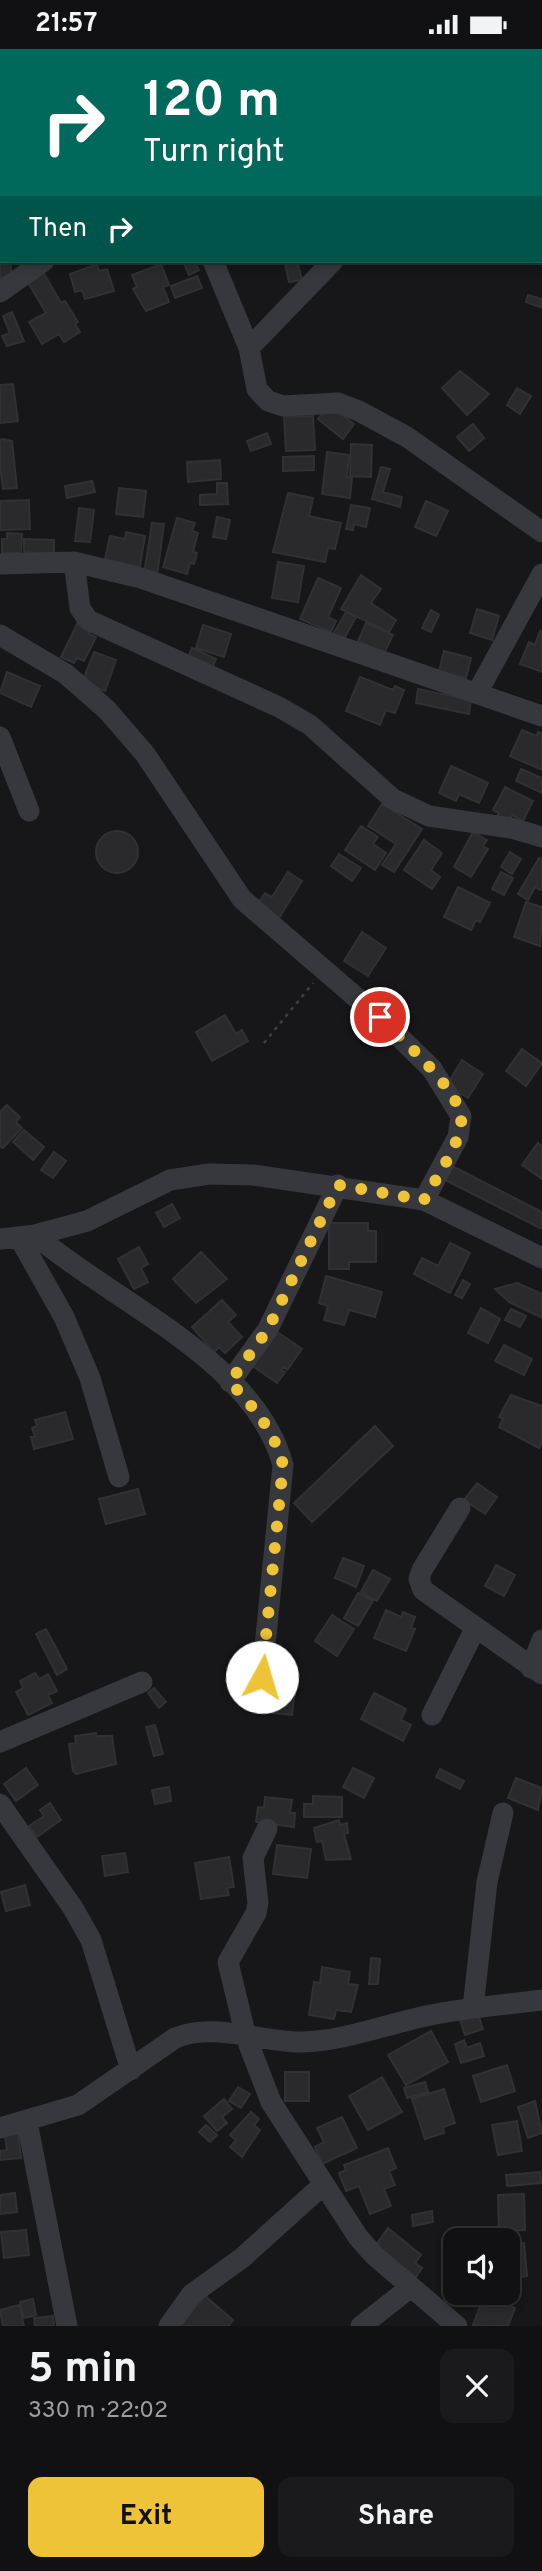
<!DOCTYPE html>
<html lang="en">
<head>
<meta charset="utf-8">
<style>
	:root { --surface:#111012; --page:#1a191b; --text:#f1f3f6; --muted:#9c9d9f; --line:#303032; --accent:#efc337 }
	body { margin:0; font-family:Overpass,sans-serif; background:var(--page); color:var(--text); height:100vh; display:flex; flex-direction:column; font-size:26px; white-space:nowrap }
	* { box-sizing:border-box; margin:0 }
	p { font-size:23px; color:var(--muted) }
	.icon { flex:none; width:38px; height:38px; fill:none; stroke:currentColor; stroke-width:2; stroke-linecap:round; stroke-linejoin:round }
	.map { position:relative; height:2277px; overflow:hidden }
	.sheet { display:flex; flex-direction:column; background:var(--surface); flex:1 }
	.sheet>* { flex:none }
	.guide { position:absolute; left:0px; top:0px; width:542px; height:214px; box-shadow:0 4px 10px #0003,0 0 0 2px var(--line); background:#00695c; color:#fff; overflow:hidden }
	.tools { position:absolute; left:443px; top:2179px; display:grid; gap:14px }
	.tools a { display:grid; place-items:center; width:77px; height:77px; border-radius:14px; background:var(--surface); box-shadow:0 4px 10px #0003,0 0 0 2px var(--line); font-size:35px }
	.pin { position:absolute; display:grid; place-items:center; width:60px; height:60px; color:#fff; margin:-30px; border:4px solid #fff; border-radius:50%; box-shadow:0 2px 7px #0007 }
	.me { position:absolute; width:77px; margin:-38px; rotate:6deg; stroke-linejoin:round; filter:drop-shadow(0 0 5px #0008) }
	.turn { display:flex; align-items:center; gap:24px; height:147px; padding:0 28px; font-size:32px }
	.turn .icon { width:91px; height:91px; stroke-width:2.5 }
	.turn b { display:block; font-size:49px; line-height:60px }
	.then { display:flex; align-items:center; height:66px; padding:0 28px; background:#0003; gap:14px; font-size:26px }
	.round { display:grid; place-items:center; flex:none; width:74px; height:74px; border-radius:14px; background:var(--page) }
	.summary { display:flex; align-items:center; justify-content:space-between; height:119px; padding:0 28px }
	h1 { font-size:42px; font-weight:700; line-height:52px }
	.action { display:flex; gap:14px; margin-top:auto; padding:14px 28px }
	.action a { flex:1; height:80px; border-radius:14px; background:var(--accent); color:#111; font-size:28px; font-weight:700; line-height:80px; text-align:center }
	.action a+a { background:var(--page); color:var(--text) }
	.status { display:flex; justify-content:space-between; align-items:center; height:49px; padding:0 35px; background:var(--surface); direction:ltr }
	.status svg { height:19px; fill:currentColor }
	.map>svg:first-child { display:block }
	.building { fill:#2a292c; stroke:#313034; stroke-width:2 }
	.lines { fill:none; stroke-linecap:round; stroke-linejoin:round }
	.path { stroke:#3d3f44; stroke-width:2.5; stroke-dasharray:3.5 5; stroke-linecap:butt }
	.minor { stroke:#37383d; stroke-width:21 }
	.route { stroke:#efc337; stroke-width:12; stroke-dasharray:0 21.6 }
</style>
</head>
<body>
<div class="status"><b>21:57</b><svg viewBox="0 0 49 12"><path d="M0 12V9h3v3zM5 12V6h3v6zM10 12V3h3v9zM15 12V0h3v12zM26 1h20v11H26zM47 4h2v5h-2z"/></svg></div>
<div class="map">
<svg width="542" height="2277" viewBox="0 0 542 2277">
	<rect width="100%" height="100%" fill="#171618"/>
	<path class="building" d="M0 204 2 212H10L12 228 0 229Z
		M183 212H194L199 221 189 226Z
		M297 212 302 231 289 233 285 214Z
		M97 215 99 222 107 220 114 242 85 250 82 241 75 243 70 225Z
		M161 215 169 236 163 238 169 253 146 262 133 240 137 238 132 226Z
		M42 221 61 254 65 252 78 273 75 275 80 283 64 293 59 285 42 295 29 273 46 264 26 230Z
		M197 227 202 239 175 249 171 237Z
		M528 246 542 250V259L526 253Z
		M12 263 24 292 7 297 2 287 10 284 3 267Z
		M460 322 489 345 467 366 442 339Z
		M13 335 18 372 0 374V336Z
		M517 339 531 347 520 365 507 356Z
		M329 356 354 375 343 390 318 370Z
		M313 367 315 401 286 402 284 368Z
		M473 375 484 389 469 402 457 388Z
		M267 384 271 395 251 402 247 392Z
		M3 390 12 392 17 439 3 440 0 417V391Z
		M351 395 372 396 371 428 350 427Z
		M327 403 349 406 347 428 352 429 350 449 322 445Z
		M314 407V421L283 422V408Z
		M220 411 221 430 188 433 187 413Z
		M381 418 390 420 383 443 402 448 400 458 372 450Z
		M92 432 95 443 67 449 65 437Z
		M217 434H227L228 455 200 456V446L217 445Z
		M119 439 146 442 143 468 116 465Z
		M288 444 313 449 309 467 341 474 335 500 328 499 325 513 273 503Z
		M29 451 30 480 0 481V452Z
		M426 452 448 462 436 487 415 478Z
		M351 456 370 459 366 478 354 475 353 481 346 480Z
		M79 459 94 461 90 493 75 492Z
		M217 468 230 471 226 490 213 488Z
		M177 469 195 474 192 482 198 484 193 503 197 504 194 515 190 514 187 525 163 518Z
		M152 474 164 475 157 527 144 525Z
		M126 483 145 487 140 518 105 510 110 487 125 490Z
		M7 484 22 485 21 504H2V490H7Z
		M24 490 54 491V505L24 503Z
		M278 513 304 517 298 553 272 549Z
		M361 526 381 540 371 554 396 571 389 583 341 560Z
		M318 529 341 539 328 568 336 572 331 583 300 570Z
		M477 560 499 567 492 591 470 584Z
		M431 561 439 566 431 583 422 579Z
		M346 563 356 568 341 595 331 589Z
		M78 573 91 579 89 585 96 588 84 612 77 609 74 614 61 608Z
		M366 574 393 586 384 604 358 592Z
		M203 576 231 585 224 608 196 599Z
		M540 582 542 583V623L520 615 529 593 535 596Z
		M192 599 216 610 210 624 186 614Z
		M444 602 471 609 466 629 439 622Z
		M94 603 116 611 105 642 82 634Z
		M7 623 40 637 31 658 0 644Z
		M360 628 393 641 395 637 404 641 395 664 386 661 380 676 346 662Z
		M418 640 471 651 469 665 416 654Z
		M522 681 536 687 538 683 542 684V721L510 707Z
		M451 717 488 734 479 754 459 745 456 752 439 744Z
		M521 720 542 729V744L516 732Z
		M505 738 533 752 523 772 512 766 508 774 496 768 499 764 493 761Z
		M382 755 422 780 394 823 382 816 396 795 368 777Z
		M361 777 378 788 373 795 386 804 375 821 345 801Z
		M96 803a21 21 0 1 1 42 0a21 21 0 1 1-42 0Z
		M473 783 487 791 483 797 488 800 471 828 454 818Z
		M424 791 442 804 431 821 440 828 432 840 404 821Z
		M510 803 521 810 512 825 501 818Z
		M339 805 361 819 352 832 331 817Z
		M539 809 542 810V838L540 841 535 838 528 851 518 845Z
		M288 823 302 832 279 869 257 856 265 844 272 848Z
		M501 823 513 829 504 846 492 840Z
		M458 838 490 854 480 873 476 871 471 881 444 868Z
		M526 853 542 858 540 897 514 888Z
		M362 883 386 899 368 927 344 912Z
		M225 966 236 985 242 981 248 992 212 1012 196 983Z
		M522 1000 542 1014 526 1037 506 1022Z
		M462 1011 483 1025 468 1049 447 1036Z
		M7 1056 20 1068 16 1073 22 1079 3 1099 0 1097V1063Z
		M24 1081 44 1098 33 1111 13 1093Z
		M538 1094 542 1097V1130L522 1116Z
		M54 1103 66 1112 53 1129 41 1121Z
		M450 1116 542 1163V1180L443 1130Z
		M172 1155 180 1169 164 1178 156 1164Z
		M329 1174H368V1182H376V1213H349V1220H329Z
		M450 1194 470 1204 450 1244 414 1225 422 1209 438 1217Z
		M139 1198 148 1215 141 1219 148 1233 134 1240 118 1210Z
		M201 1203 227 1230 196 1254 173 1230Z
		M326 1227 382 1243 375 1268 349 1261 344 1276 324 1271 328 1257 319 1254Z
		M463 1231 470 1235 462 1249 455 1246Z
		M517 1234 542 1245V1269L509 1253 495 1240Z
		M222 1251 236 1266 228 1273 242 1288 225 1304 219 1298 214 1303 192 1278Z
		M481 1259 500 1270 488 1294 468 1284Z
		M511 1260 526 1267 520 1278 505 1271Z
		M277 1283 302 1300 287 1321 283 1318 281 1321 285 1323 277 1334 250 1315Z
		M504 1296 532 1310 524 1326 495 1312Z
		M511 1346 542 1357V1392L539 1399 499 1378 503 1370 499 1368Z
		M65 1363 73 1390 34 1400 31 1388H35L32 1379 37 1377 35 1371Z
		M375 1377 393 1397 312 1473 294 1454Z
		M477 1434 497 1448 485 1465 464 1451Z
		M138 1440 145 1465 106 1475 99 1450Z
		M343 1509 364 1517 356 1538 335 1529Z
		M496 1516 515 1526 504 1547 485 1537Z
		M373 1521 390 1530 377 1552 361 1543Z
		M358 1544 373 1552 358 1577 344 1569Z
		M386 1561 401 1568 403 1563 415 1568 411 1579 415 1580 406 1602 374 1589Z
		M332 1566 354 1580 337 1607 315 1592Z
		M46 1580 67 1620 57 1626 36 1585Z
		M35 1624 39 1630 48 1625 57 1642 48 1646 52 1654 28 1666 16 1643 23 1639 20 1632Z
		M267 1637 295 1641 292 1666 264 1663Z
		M154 1639 166 1653 159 1659 148 1644Z
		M374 1644 406 1660 401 1671 411 1676 403 1692 361 1670Z
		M155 1676 163 1705 154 1707 146 1678Z
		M96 1684 97 1687H112L116 1715 76 1725 73 1722 69 1695 76 1694 75 1687Z
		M26 1719 38 1736 16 1752 4 1735Z
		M353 1719 374 1729 364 1749 343 1738Z
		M440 1720 464 1732 460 1740 436 1728Z
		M516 1729 542 1739 538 1761 508 1749Z
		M169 1738 171 1752 155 1755 152 1741Z
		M313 1747 342 1748V1768H304V1755H313Z
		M265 1748 292 1751 290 1764H295L294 1778 256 1773 258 1758 264 1759Z
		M50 1754 61 1771 37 1788 29 1777 44 1767 40 1761Z
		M339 1771 340 1776 347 1774 348 1784 344 1785 351 1810 326 1811 322 1792 317 1793 314 1779Z
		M277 1796 311 1800 307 1829 273 1825Z
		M125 1804 128 1823 105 1827 102 1807Z
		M229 1808 234 1838 227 1839 229 1846 201 1850 195 1814Z
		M25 1836 30 1856 6 1862 1 1843Z
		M371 1909 380 1910 378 1935H369Z
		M322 1918 350 1923 348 1935 358 1936 351 1963 336 1961 334 1970 309 1966 314 1933 320 1934Z
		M478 1965 483 1980 465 1986 460 1971Z
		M431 1982 448 2013 406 2036 388 2006Z
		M464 1991 467 1999 480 1994 484 2007 461 2014 455 1995Z
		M507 2016 515 2042 481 2053 473 2027Z
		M285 2023H309V2052H285Z
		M382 2028 402 2063 368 2081 349 2047Z
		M425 2033 428 2043 407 2049 404 2039Z
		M238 2038 250 2045 241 2059 229 2052Z
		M444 2040 455 2074 443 2078 444 2084 425 2090 412 2050Z
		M224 2050 232 2060 222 2068 227 2074 217 2082 204 2067Z
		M535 2052 542 2084 528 2089 518 2058Z
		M251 2063 259 2070 254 2076 260 2081 242 2108 230 2098 236 2091 230 2086Z
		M342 2068 357 2099 322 2115 315 2098 324 2093 317 2079Z
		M517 2072 522 2102 498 2106 492 2076Z
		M206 2076 217 2086 210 2093 199 2083Z
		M18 2085 21 2109 0 2111V2102L7 2101 5 2086Z
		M388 2099 396 2119 389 2122 395 2136 384 2140 391 2157 370 2165 359 2137 346 2142 339 2124 346 2121 344 2116Z
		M540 2123 541 2134 507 2137 506 2126Z
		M15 2144 17 2163 0 2165V2146Z
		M524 2145 525 2181 499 2182 498 2146Z
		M432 2162 433 2173 413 2177 412 2166Z
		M388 2179 421 2206 415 2214 422 2219 416 2228 374 2199Z
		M26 2181 29 2206 4 2209 1 2183Z
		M524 2194 527 2227 508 2229V2195Z
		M205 2247 233 2271 229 2277H185L181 2274Z
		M484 2247 515 2259 508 2277 473 2276Z
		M33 2250 36 2266 24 2269 20 2253Z
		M19 2256 24 2277H3L0 2261Z
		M53 2267 54 2277H35L34 2269Z"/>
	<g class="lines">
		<path class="path" d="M264 994 313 934"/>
		<path class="minor" d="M401 0 403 2
			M349 2 352 0
			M541 166H542
			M213 212 249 299 257 340 268 352 283 357 338 354 359 362 407 388 542 483
			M0 243 44 212
			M249 299 333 212
			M74 513 80 559 88 571 279 658 310 676 393 750 429 767 511 779 542 788
			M0 515 74 513 141 529 542 667
			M0 586 66 625 107 661 145 705 242 850 380 969 432 1020 461 1067 458 1088 424 1151
			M477 644 542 525
			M0 688 29 762
			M35 1186C112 1252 255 1311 283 1416L262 1627
			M19 1188 64 1268 90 1329 119 1428
			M0 1190 35 1186 87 1172 170 1131 209 1125 253 1126 424 1151 542 1209
			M230 1333 268 1280 338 1136
			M460 1459 422 1521 419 1530 423 1541 542 1625
			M531 1619 542 1591
			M432 1666 475 1580
			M0 1693 142 1633
			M0 1755 73 1859 91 1891 131 2021
			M267 1780 253 1809 258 1854 256 1864 228 1913 246 1988 271 2053 358 2188 375 2207 457 2277
			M473 1959 487 1833 503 1764
			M27 2073 67 2277
			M0 2079 78 2056 175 1989C215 1973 259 1993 301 1993 344 1992 384 1976 426 1967 464 1959 503 1956 542 1951
			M169 2277 192 2245 242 2209 324 2135
			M361 2277 411 2238"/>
	</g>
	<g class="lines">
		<path class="route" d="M262 1628 283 1416C274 1381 254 1359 230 1333L268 1280 338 1136 424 1151C435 1130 464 1090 461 1068 458 1039 400 989 380 968"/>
	</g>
</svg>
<div class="tools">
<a><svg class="icon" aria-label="sound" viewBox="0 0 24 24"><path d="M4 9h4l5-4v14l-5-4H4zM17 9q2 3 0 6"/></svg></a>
</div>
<div class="pin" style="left:380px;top:968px;background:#d93025"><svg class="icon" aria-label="arrive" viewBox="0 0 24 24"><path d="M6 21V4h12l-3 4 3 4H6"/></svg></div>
<svg class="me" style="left:262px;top:1628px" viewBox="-20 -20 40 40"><circle r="19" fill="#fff"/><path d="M0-13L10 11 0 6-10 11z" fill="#efc337"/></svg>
<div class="guide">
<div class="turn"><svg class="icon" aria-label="right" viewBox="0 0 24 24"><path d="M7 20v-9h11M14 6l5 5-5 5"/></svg><div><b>120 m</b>Turn right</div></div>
<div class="then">Then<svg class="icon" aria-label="right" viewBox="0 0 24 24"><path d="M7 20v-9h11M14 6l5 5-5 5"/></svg></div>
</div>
</div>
<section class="sheet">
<div class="summary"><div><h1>5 min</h1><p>330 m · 22:02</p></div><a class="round"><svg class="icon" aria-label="close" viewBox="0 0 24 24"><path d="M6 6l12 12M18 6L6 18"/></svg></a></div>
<div class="action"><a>Exit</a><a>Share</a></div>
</section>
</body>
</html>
